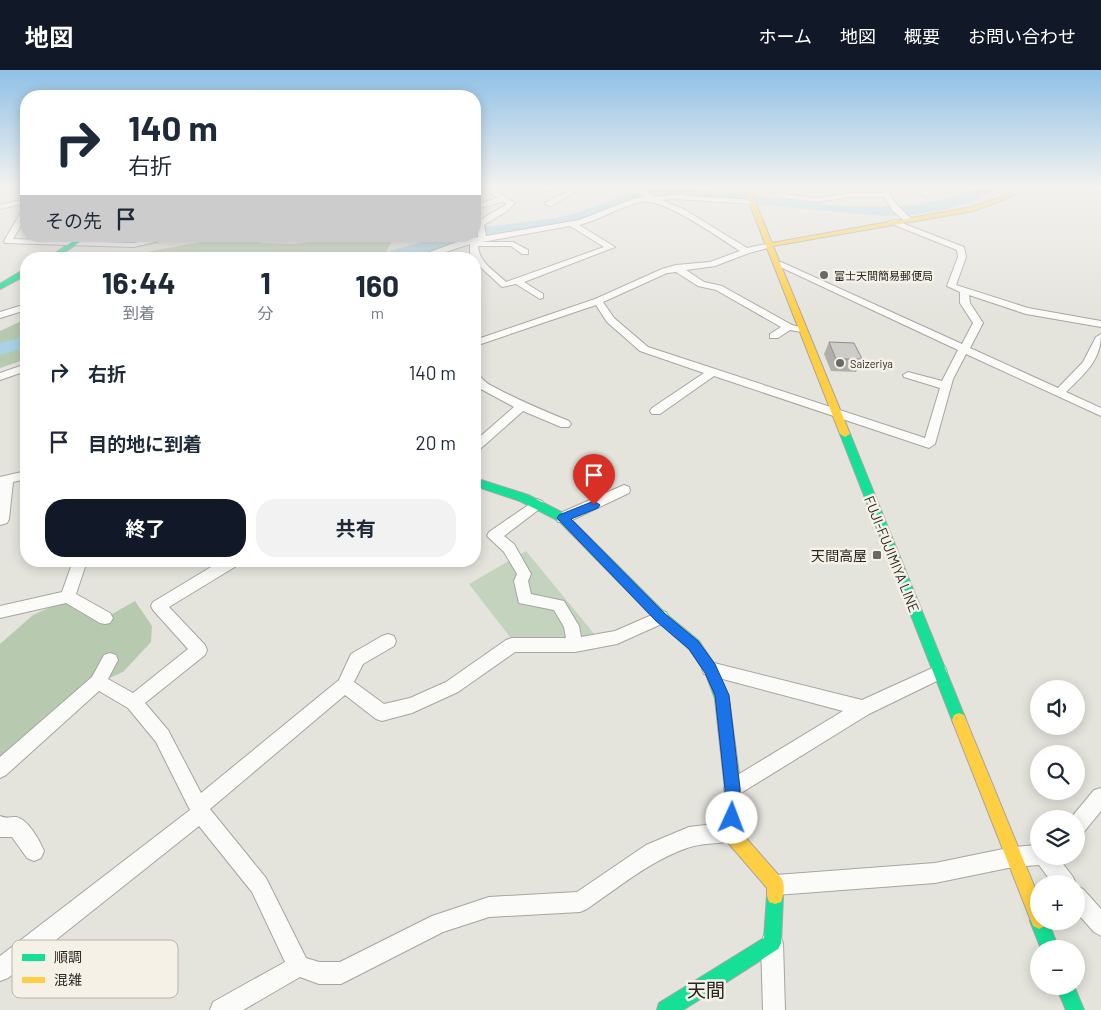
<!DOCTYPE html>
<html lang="ja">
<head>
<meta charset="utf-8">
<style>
	:root { --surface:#fff; --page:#f2f2f3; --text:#1f2937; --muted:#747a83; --accent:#111827 }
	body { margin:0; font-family:Barlow,"Noto Sans JP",sans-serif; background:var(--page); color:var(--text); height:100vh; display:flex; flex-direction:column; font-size:19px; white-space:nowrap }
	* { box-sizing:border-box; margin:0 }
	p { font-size:16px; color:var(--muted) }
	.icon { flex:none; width:28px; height:28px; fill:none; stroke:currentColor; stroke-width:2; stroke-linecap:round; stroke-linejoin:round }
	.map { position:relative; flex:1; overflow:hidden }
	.side { position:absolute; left:20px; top:182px; width:461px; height:315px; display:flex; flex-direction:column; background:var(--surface); border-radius:20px; box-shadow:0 2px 12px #0003 }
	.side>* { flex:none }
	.guide { position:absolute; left:20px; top:20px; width:461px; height:152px; border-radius:20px; box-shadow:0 2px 12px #0003; background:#fff; color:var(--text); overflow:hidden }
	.buttons { position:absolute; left:1030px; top:610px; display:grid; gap:10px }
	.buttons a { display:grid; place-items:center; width:55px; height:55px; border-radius:50%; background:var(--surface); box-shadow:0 2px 12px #0003; font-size:25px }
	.pin { position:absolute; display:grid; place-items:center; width:42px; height:42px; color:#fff; margin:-51px -21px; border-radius:50% 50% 50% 0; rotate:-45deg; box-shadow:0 0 5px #0007 }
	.pin .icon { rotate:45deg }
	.me { position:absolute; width:55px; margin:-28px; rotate:2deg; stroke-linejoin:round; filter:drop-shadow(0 0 4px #0008) }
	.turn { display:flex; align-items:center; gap:18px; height:105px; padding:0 25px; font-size:22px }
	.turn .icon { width:65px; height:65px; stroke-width:2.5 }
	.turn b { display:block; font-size:35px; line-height:42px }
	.then { display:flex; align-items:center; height:48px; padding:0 25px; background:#0003; gap:10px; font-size:19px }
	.eta { display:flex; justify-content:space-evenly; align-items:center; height:85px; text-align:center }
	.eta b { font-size:30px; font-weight:700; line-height:35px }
	.primary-button { display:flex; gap:10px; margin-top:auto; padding:10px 25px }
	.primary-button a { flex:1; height:58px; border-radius:20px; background:var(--accent); color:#fff; font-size:20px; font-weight:700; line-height:58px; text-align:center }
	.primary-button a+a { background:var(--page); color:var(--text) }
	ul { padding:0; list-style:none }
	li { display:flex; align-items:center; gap:15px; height:70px; padding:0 25px }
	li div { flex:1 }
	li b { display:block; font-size:19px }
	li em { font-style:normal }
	header { display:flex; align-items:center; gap:30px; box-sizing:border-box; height:70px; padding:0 25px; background:var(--accent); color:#fff }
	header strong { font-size:24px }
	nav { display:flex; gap:28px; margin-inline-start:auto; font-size:18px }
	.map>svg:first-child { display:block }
	.green { fill:#c4d3bd }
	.forest { fill:#b7caaf }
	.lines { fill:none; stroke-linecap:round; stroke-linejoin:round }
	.river { fill:#a9d2e4; fill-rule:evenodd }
	.street-casing { stroke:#a6a5a0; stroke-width:2 }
	.fast-casing { stroke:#a6a5a0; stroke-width:2 }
	.slow-casing { stroke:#a6a5a0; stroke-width:2 }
	.street { fill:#fbfbfa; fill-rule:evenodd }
	.fast { fill:#16e098; fill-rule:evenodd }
	.slow { fill:#ffcf43; fill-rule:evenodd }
	.rail-casing { stroke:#c4c4c2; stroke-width:3 }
	.rail { stroke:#f5f1e6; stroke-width:2; stroke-dasharray:6; stroke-linecap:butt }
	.wall { fill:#b0afac }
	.building { fill:#cdccc8; stroke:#908f8c }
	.route { fill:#1a73e8; stroke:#114b97 }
	.poi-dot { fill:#6a6964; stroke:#f5f1e6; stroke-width:2 }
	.labels { text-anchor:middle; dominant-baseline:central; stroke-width:5; stroke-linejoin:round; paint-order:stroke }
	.far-poi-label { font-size:11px; fill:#292723; stroke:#f5f1e6; text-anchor:start }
	.street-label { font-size:14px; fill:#292723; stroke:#f5f1e6 }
	.poi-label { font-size:14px; fill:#292723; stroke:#f5f1e6; text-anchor:end }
	.near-quarter-label { font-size:19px; fill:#292723; stroke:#f5f1e6 }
	.key { fill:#f5f1e6; stroke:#b8b4ac; stroke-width:1 }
	.key-label { font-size:14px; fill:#292723 }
</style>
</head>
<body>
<header>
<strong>地図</strong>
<nav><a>ホーム</a><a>地図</a><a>概要</a><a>お問い合わせ</a></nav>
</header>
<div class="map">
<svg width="1101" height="940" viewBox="0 0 1101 940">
	<rect width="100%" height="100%" fill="#e4e3dc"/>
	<path class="green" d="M526 481 595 565 513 571 469 514Z"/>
	<path class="forest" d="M233 166H245L262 173 294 174 357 166H387L392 171 382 189H135L146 182Z
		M26 249V289L0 298V261Z
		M135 531 152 556 151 572 123 602 82 620 0 700V574L33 545 62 532 105 548Z"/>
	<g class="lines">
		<path class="river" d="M981 117H999L997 120 971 132 938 141 911 145 882 146 710 130 653 129 639 131 568 155 475 168 471 167 469 170 402 189H373L376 185 444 166H475V158C505 154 536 152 565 146 595 139 624 121 656 119 762 116 880 162 981 117Z
			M26 266V278L0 285V273Z"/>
		<defs>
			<path id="street" d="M475 117H488L475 121Z
				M491 117H497L499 123 515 133 507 141 484 155 486 166 579 150 636 128 645 127 632 117H639L654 127 676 125 755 130 756 132 752 134 676 129 662 130 685 140 747 178 772 173V177L749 183 715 196 686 200 704 212 722 216 792 255 807 259V263L790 260 778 268H770V264L781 257 716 220 698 216 676 202 667 203 603 232 614 248 648 277 925 368 940 318 904 307 903 305 908 302 942 311 958 280 774 194 781 192 962 274 973 253 960 233V222L947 216 958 187 957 180 887 152 894 150 964 177 966 187 956 215 1028 238 1101 251V257L1026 244 969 225 970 233 983 253 970 278 1058 318 1083 292 1096 267 1101 264C1101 291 1084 304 1066 322L1101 338V346L966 284 953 309 935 374 929 378 714 306 660 344H652L650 341 652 338 704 303 640 281 607 252 596 235 475 276V270L595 229 662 199 676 195 710 192 740 181C719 168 663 127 640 132 619 137 600 150 579 155L615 177 524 212 543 224V228L540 229 516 214 502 217 475 192V189H473L470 184V174L424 189H411L462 170 478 167 477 152 507 134 503 132 475 139V135L498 128 492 124ZM570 156 604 177 506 212C495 201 479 193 478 176H511L522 184H528V180L513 172H482Z
				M532 117H555L546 121Z
				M575 117H584L551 136 544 134Z
				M773 117H786L787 119 783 124 817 128 851 123H883L884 117H890V125L899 137 913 150 906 152 893 141 884 127H851L817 132 774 127 773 125 778 120Z
				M908 117H917L934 124 927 126Z
				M26 129V133L0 139V135Z
				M23 139H26V147L13 169 134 173 164 166H181L134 177 5 173 4 171Z
				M26 234V240L0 248V242Z
				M26 294V301L0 310V303Z
				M475 304C481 305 484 312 490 315 516 329 542 340 569 351L571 354 569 357H561L523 341 479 380 475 381V371L514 337 477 317 475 314Z
				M26 401V409L13 412 9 449 7 453 0 455V407Z
				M624 415 629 417 630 420 629 423 568 452H558L556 448 558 444Z
				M537 429 542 431 544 434 542 437 504 466 514 474 531 504 528 511 531 524 564 531 579 556 581 567 615 561 661 541 666 542 669 547 666 552 617 574 575 582H515L458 622 412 643 382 651 376 649 345 625 210 739 266 808 306 888 319 892H340L432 846 489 827 577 822 646 775 689 757 730 752 737 755 740 762 737 769C721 775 703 772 687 778 650 791 619 817 587 839L580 842 489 847 443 862 341 914H319L300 907 243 940H210L213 932 285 892 252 822 199 756 8 908 0 911V886L190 740 156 672 128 638 99 621 6 705 0 708V687L92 607 104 585 110 583 116 585 118 590 108 609 133 623 188 579 153 540 151 536 153 532 221 491H240L238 495 169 537 205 575 207 580 205 585 145 633 168 660 201 723 339 610 351 584 382 566 388 564 394 566 396 571 394 576 363 594 354 612 384 634 410 628 446 612 506 570 512 568H566L564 557 554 540 519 533 514 511 517 504 504 482 487 466 489 462Z
				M73 491H87L76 524 110 543 113 548 110 553 105 554 100 553 66 533 0 548V536L62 522Z
				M710 592 862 630 939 595 945 597 947 602 945 607 869 644 733 728 726 726 724 719 726 712 843 641 704 604 702 599 704 594Z
				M1101 718V741L1083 763 1076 765V749H1070L1094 720Z
				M0 746C6 749 10 747 16 747 28 749 40 771 44 781L41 788 34 791 27 788 12 767H0Z
				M1039 775V786H1057L1073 807 1076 814H1053L1039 795 1013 797 935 813 776 825 769 822 766 815 769 808 776 805 935 793 1013 777Z
				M1076 816 1083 819 1101 839V866L1094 862 1076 842Z
				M772 862 780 865 783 873 785 940H763L761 873 764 865Z"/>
			<path id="fast" d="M81 166H89L54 189H46Z
				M23 200H26V205L0 219V214Z
				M845 361 850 364 966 650 964 655 959 657 954 655 952 650 840 364Z
				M475 408 528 425 567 445 665 543 699 571 715 595 729 629 727 634 722 635 717 634 705 602 689 579 657 551 559 451 520 431 475 416Z
				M775 818 781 820 783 826 781 873 778 879 683 940H657L659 933 764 868 767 826 769 820Z
				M1039 843V851H1048L1059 879H1041L1030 851 1033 845Z
				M1056 916H1074L1084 940H1066Z"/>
			<path id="slow" d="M743 117H749L772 173 972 137 1002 127 1019 117H1025L1006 129 973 141 773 176 850 364 845 367 840 364Z
				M722 623 727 624 729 629 741 719 738 759 782 809C785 817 784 824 781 832L775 834 769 832 767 826V818L724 768 722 762 725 719 715 629 717 624Z
				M959 643 964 645 966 650 1039 828V851H1047L1045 856 1039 859 1033 856 952 650 954 645Z"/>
		</defs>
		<use href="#street" class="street-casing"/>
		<use href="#fast" class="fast-casing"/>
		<use href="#slow" class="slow-casing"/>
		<use href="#street" class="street"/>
		<use href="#fast" class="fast"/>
		<use href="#slow" class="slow"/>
		<defs>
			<path id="rail" d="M1092 117 1101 123"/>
		</defs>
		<use href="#rail" class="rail-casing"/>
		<use href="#rail" class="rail"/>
	</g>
	<path class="wall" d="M829 272 862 289 856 302 831 301 824 284Z"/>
	<path class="building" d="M829 272 854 273 862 289H836Z"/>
	<linearGradient id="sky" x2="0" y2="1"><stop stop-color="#8fc0e6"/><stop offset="0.47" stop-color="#f3f2ef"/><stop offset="1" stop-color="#f3f2ef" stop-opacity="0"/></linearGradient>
	<rect width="1101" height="248" fill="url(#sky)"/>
	<path class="route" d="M594 431 600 435 598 438 571 449 665 544 698 571 715 594 729 625 740 719V748L737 754 732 756 726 754 724 748 725 719 715 625 705 603 689 579 656 551 557 448 559 445Z"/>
	<g class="poi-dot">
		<circle cx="824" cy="205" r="5"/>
		<circle cx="840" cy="293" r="5"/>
		<rect x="872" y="480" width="10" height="10" rx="2.5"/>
	</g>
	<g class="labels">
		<g class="far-poi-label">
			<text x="834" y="205">富士天間簡易郵便局</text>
			<text x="850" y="293">Saizeriya</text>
		</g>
		<g class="street-label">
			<text transform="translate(892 484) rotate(68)">FUJI-FUJIMIYA LINE</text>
		</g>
		<g class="poi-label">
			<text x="867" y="485">天間高屋</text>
		</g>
		<g class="near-quarter-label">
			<text x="706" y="919">天間</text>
		</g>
	</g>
	<rect x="12" y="870" width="166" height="58" rx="8" class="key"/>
	<rect x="22" y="884" width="23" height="7" fill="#16e098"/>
	<rect x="22" y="907" width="23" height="6" fill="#ffcf43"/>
	<g class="key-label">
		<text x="54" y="892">順調</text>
		<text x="54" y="915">混雑</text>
	</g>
</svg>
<div class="buttons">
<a><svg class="icon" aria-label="sound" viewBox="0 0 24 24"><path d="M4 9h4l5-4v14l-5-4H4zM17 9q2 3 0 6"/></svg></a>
<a><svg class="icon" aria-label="search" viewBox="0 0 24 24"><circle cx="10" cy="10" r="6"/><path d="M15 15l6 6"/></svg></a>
<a><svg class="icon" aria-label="layers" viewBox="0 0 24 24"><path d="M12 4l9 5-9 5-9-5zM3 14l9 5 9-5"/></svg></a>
<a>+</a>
<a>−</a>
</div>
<div class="pin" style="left:594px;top:435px;background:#d93025"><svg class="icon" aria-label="arrive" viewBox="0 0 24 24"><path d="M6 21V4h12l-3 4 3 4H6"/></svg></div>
<svg class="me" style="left:732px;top:748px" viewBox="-20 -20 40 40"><circle r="19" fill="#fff"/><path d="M0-13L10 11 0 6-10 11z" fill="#1a73e8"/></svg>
<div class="guide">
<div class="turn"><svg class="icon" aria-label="right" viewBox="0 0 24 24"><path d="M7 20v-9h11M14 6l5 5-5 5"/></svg><div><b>140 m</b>右折</div></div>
<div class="then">その先<svg class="icon" aria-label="arrive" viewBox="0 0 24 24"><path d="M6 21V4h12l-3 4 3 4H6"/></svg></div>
</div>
<section class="side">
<div class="eta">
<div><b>16:44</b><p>到着</p></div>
<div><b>1</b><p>分</p></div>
<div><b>160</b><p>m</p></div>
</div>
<ul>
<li><svg class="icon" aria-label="right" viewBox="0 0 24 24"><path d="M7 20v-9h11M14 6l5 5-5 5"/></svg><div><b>右折</b></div><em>140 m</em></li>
<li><svg class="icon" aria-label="arrive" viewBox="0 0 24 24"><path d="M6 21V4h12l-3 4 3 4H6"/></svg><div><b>目的地に到着</b></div><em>20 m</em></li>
</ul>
<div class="primary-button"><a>終了</a><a>共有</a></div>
</section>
</div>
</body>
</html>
